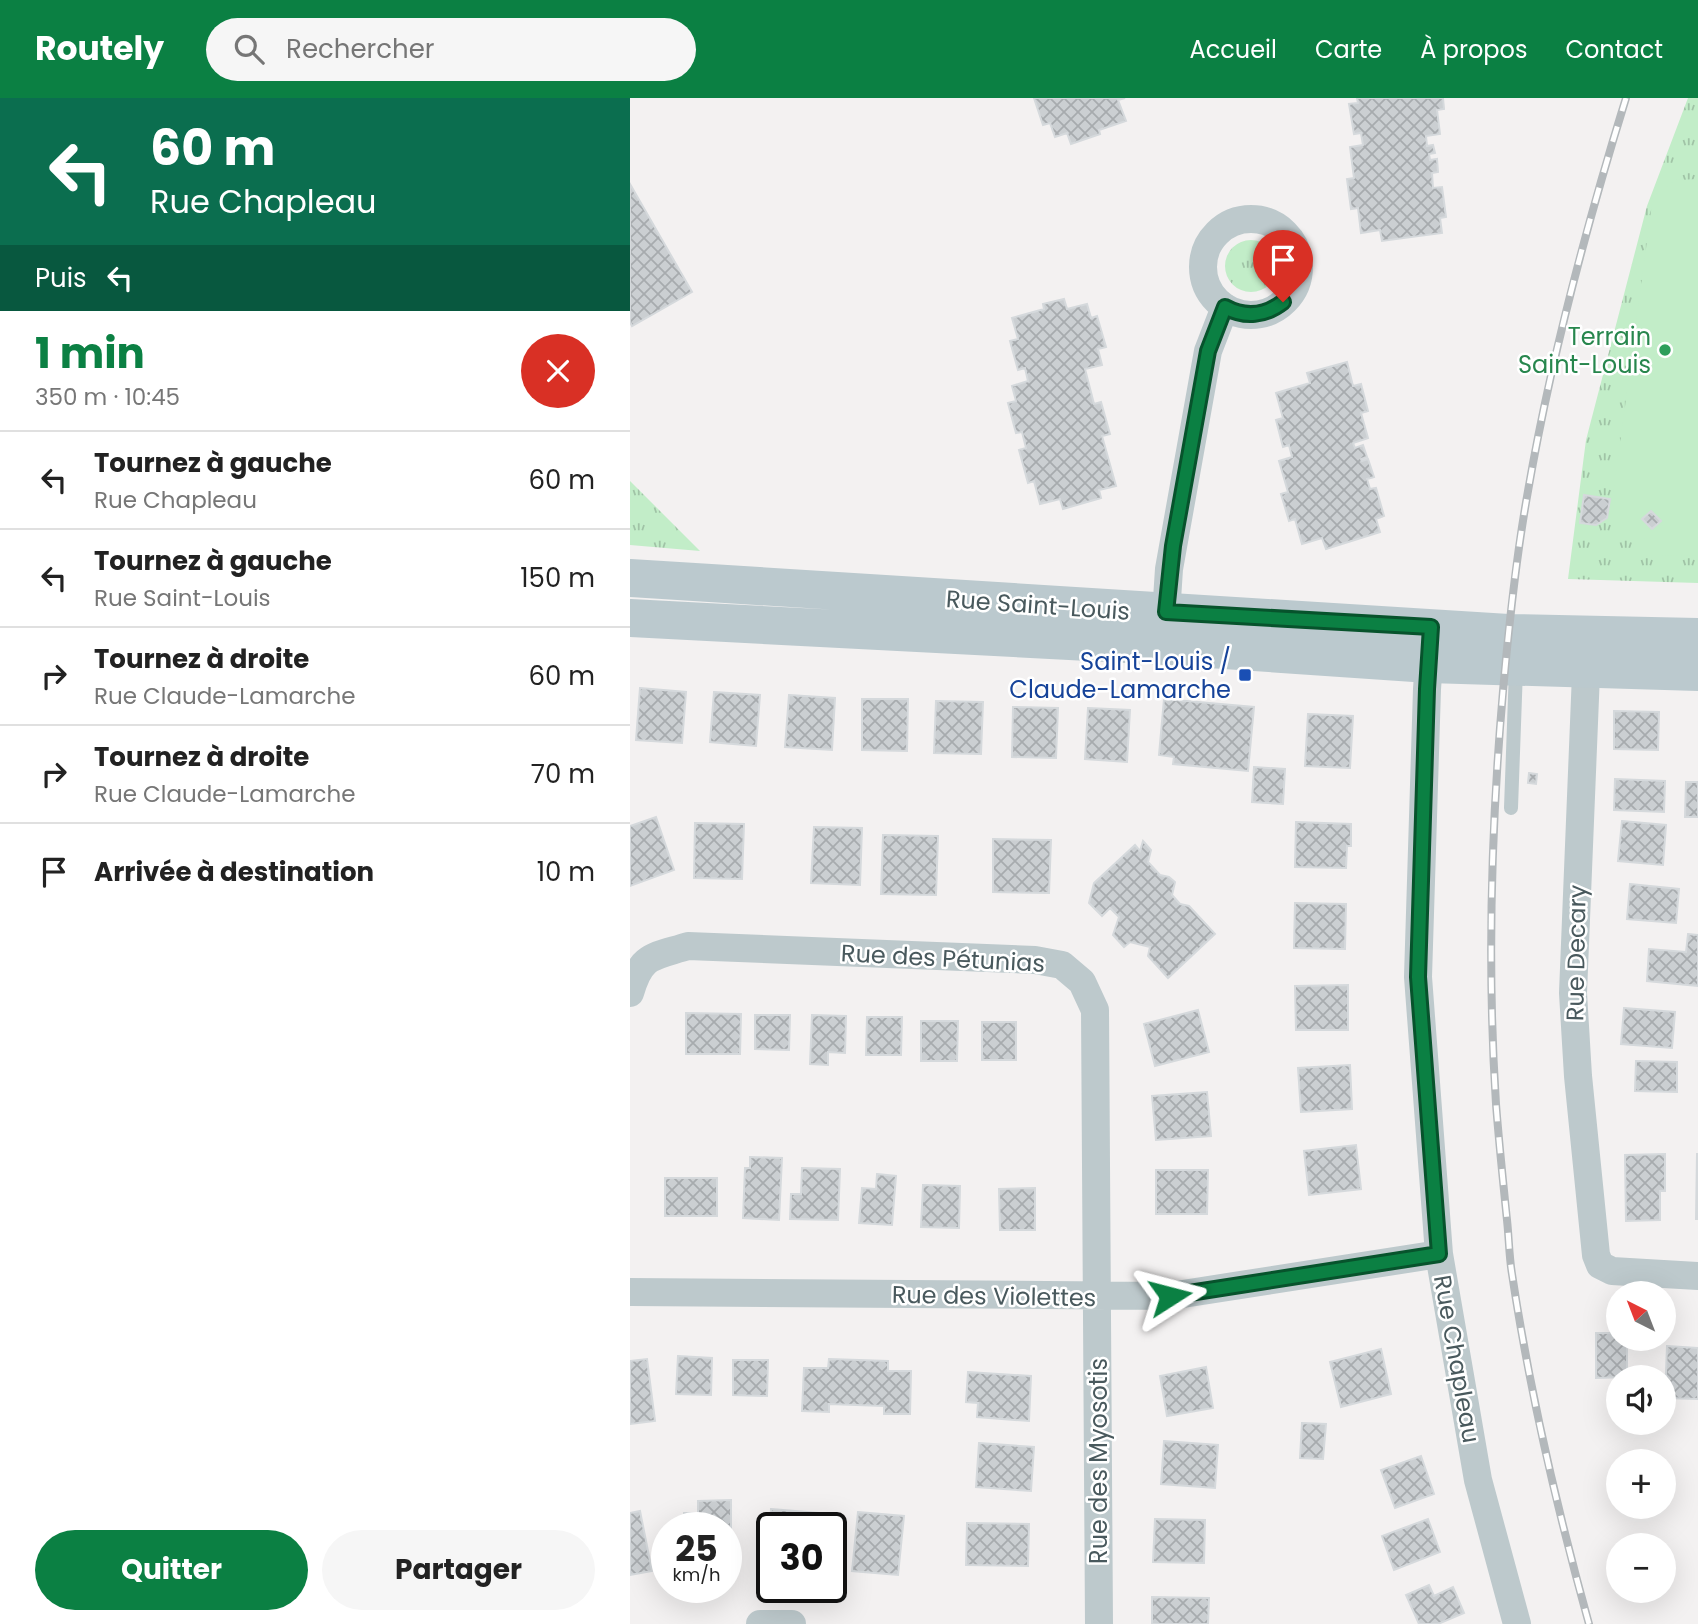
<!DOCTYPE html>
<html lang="fr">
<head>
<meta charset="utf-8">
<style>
	:root { --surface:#fff; --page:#f6f6f6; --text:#222; --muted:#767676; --line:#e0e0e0; --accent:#0b8043 }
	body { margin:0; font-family:Poppins,sans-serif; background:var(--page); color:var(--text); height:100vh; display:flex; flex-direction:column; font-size:26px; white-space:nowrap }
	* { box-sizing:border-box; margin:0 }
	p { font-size:23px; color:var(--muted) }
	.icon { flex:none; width:38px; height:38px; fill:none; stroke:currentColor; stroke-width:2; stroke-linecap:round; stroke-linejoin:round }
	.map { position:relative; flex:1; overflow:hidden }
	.details { display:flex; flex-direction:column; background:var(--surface); width:630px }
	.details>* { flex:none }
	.banner { background:#0b6e4f; color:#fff; overflow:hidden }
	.needle { width:46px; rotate:318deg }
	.controls { position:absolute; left:976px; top:1183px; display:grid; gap:14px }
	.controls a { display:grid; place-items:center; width:70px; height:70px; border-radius:50%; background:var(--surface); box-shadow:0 7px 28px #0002; font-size:35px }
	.speed { position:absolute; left:21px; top:1414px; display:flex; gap:14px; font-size:35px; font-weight:700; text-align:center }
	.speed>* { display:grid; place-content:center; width:91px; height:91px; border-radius:50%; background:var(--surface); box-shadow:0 7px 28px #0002; line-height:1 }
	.speed small { font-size:18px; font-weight:400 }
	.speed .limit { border:4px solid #111; border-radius:10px; background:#fff; color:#111 }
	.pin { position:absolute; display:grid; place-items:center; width:60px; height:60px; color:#fff; margin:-72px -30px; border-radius:50% 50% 50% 0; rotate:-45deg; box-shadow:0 0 7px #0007 }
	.pin .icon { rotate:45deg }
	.me { position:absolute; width:77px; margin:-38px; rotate:81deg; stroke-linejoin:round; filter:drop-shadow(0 0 5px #0008) }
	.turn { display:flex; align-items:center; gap:24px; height:147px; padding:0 35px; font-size:32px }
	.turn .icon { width:91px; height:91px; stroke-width:2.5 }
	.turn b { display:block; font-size:49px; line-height:60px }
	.then { display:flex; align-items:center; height:66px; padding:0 35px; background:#0003; gap:14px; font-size:26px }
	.round { display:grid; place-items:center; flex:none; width:74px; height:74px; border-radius:37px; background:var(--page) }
	.overview { display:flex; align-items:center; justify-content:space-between; height:119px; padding:0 35px }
	h1 { font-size:42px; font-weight:700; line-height:52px; color:var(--accent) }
	.primary-button { display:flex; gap:14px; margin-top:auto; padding:14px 35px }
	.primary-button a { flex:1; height:80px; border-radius:42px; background:var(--accent); color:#fff; font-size:28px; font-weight:700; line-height:80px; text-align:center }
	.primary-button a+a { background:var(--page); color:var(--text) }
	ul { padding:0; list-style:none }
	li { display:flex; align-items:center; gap:21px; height:98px; padding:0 35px; border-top:2px solid var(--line) }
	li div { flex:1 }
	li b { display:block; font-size:26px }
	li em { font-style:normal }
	header { display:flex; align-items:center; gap:42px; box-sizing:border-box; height:98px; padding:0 35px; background:var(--accent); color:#fff }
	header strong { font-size:33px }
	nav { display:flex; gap:38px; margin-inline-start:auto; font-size:24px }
	.search { width:490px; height:63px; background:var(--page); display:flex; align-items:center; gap:18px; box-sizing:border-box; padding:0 24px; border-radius:38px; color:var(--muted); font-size:26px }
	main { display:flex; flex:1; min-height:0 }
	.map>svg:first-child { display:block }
	.grass { fill:url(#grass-tufts) }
	.pitch { fill:#c2edc8 }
	.building { fill:url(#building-cross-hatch); stroke:#d5d9dc; stroke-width:2 }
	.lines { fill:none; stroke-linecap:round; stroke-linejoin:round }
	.lane { stroke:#bdc9cc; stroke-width:14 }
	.street { stroke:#bdc9cc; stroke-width:28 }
	.secondary { stroke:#bbc9ce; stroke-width:38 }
	.rail-casing { stroke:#b3b8bb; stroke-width:8 }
	.rail { stroke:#fff; stroke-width:5; stroke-dasharray:16; stroke-linecap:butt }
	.route-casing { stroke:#07532c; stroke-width:18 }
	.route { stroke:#0b8043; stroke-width:12 }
	.leisure-dot { fill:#2e9e5b; stroke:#fff; stroke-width:2.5 }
	.transit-dot { fill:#1a4fb4; stroke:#fff; stroke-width:2.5 }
	.labels { text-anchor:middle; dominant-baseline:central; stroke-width:5; stroke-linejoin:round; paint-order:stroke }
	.leisure-label { font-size:24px; fill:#27864d; stroke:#fff; text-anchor:end }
	.street-label { font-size:24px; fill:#49595d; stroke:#fff }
	.transit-label { font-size:24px; fill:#164399; stroke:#fff; text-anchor:end }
</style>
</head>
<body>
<header>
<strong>Routely</strong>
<div class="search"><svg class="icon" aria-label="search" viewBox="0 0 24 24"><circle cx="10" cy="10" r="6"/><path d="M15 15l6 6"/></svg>Rechercher</div>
<nav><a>Accueil</a><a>Carte</a><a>À propos</a><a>Contact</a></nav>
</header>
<main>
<section class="details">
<div class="banner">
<div class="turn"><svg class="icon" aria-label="left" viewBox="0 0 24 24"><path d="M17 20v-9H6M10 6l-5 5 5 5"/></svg><div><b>60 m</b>Rue Chapleau</div></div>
<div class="then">Puis<svg class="icon" aria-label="left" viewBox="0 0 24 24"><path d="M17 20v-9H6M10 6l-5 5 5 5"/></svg></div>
</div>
<div class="overview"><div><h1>1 min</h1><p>350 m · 10:45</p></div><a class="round" style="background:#d93025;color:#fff"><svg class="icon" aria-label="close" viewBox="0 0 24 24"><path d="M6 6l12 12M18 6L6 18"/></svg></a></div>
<ul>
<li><svg class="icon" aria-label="left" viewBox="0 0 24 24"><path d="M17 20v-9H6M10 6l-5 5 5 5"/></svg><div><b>Tournez à gauche</b><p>Rue Chapleau</p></div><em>60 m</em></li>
<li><svg class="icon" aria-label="left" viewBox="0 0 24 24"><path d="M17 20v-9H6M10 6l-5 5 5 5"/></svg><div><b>Tournez à gauche</b><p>Rue Saint-Louis</p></div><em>150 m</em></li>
<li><svg class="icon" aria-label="right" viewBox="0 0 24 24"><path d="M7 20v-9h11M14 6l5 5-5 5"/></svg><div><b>Tournez à droite</b><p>Rue Claude-Lamarche</p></div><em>60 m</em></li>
<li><svg class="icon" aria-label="right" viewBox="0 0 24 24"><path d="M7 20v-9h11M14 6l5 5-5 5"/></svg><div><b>Tournez à droite</b><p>Rue Claude-Lamarche</p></div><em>70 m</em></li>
<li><svg class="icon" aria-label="arrive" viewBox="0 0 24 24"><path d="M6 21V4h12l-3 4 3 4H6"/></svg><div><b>Arrivée à destination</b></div><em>10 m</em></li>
</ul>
<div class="primary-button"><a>Quitter</a><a>Partager</a></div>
</section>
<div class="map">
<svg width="1068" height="1526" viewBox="0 0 1068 1526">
	<defs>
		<pattern id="grass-tufts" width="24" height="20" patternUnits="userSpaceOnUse" patternTransform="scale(1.75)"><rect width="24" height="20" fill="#c2edc8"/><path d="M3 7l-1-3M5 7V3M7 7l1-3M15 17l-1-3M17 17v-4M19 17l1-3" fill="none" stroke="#a0c3a6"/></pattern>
		<pattern id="building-cross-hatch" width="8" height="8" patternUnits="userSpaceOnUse" patternTransform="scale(1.75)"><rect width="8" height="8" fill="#cbcfd2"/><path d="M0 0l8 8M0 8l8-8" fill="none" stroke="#a7abae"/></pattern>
	</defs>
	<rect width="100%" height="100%" fill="#f3f1f1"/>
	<path class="grass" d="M1058 0H1068V485L938 481 956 342 1017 108Z
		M595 168a26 26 0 1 1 52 0a26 26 0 1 1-52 0Z
		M0 383 70 453 0 447Z"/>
	<path class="pitch" d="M1068 81V458L1030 457 982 406 1023 98 1046 82Z"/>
	<path class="building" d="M404 0H495L488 2 496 23 469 32 470 36 441 46 437 35 425 39 420 25 413 27Z
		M727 0H813L814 11 807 12 810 36 796 38 797 48 803 47 805 55 799 56 800 62 807 61 808 74 802 75 803 90 812 89 816 119 810 120 812 135 752 143 750 132 731 135 728 110 721 111 717 81 724 80 720 49 733 47 731 35 724 36 719 6 728 5Z
		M0 86 62 194 2 228 0 224Z
		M434 201 437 211 457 206 461 220 467 218 476 249 468 251 472 267 455 271 464 306 471 304 480 336 472 338 486 388 469 392 471 400 433 411 430 401 410 406 404 383 398 385 389 352 396 350 392 334 386 335 378 305 386 303 382 288 398 283 395 270 388 272 380 243 388 241 382 220 414 211 413 206Z
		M717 264 723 288 731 286 738 313 731 315 738 340 723 345 725 350 733 347 737 359 731 361 732 363 738 361 744 379 737 381 740 391 746 390 754 418 746 421 750 434 696 451 692 440 672 446 665 421 659 423 651 396 658 394 649 363 662 359 659 347 653 349 646 322 653 320 646 295 680 285 677 275Z
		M954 397 980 401 977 420 966 427 950 425Z
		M1021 413 1031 423 1022 431 1012 421Z
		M10 590 56 594 52 645 6 642Z
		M84 594 130 597 126 648 80 644Z
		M159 597 205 600 202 652 155 649Z
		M232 601H278L277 653 232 652Z
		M534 601 624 609 618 673 543 666 544 659 529 657Z
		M306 603 353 604 351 656 304 655Z
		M383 609 428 610 426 660 382 659Z
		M458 610 500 612 497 664 455 661Z
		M984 613 1029 614 1028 652 984 651Z
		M678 616 723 618 720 670 675 668Z
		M624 669 655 671 653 706 622 704Z
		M899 675 907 676 906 686 898 685Z
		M985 681 1035 683 1034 714 984 712Z
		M1056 684H1068V719H1055Z
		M26 719 44 772 0 788V728Z
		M992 723 1036 727 1033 767 988 763Z
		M666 724 721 726V748H717L716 770 665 769Z
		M65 725 114 726 112 781 64 780Z
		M184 729 232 730 230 787 181 785Z
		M253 737 308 738 306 797 251 796Z
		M363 741 421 742 419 795 363 794Z
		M513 743 521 752 518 764 530 777 539 779 545 784 542 797 550 806 559 808 585 836 538 880 518 858 520 849 500 844 494 849 483 837 489 819 480 810 472 818 459 805 464 785 505 747 510 753Z
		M1000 786 1049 791 1046 825 997 821Z
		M665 805 716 806 715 851 664 850Z
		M1058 836 1068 837V888L1017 883 1019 851 1056 854Z
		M718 887V932H666L665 888Z
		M994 910 1045 914 1042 950 991 946Z
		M568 912 579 954 525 968 514 926Z
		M56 915 111 916 110 956H56Z
		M125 917H160L159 952 125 951Z
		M182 917 216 918 215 955 198 954V967L180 966Z
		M237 919H272L271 957H236Z
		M291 923H328L327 963H291Z
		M352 924H386V962H352Z
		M1006 963 1047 964V994L1005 993Z
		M720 967 722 1011 671 1014 668 970Z
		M577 994 581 1038 526 1042 522 998Z
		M726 1047 731 1091 679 1097 674 1053Z
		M1035 1056V1093H1030V1122L996 1123 995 1057Z
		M1067 1056H1068V1121H1066Z
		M120 1059 152 1060 149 1122 113 1120 115 1070H120Z
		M172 1070 210 1071 208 1122 160 1121 161 1096H171Z
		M526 1072H578L577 1116H526Z
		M247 1076 266 1078 262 1127 229 1125 232 1090 246 1091Z
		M35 1080H87V1118H35Z
		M293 1087 330 1088 329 1130 291 1129Z
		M405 1090V1132H370L369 1091Z
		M966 1235H989V1241H997V1279L966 1280Z
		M1037 1248 1068 1250V1301L1035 1300Z
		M751 1251 761 1296 711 1309 700 1264Z
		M48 1258 82 1260 81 1297 46 1296Z
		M17 1261 25 1323 0 1326V1263Z
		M199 1261 258 1263V1273H281L280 1316H254V1308L199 1306V1314L172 1313 174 1270H198Z
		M103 1262H138L137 1298 103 1297Z
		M576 1269 583 1310 537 1318 530 1278Z
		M338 1274 401 1278 399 1323 347 1319 348 1305 336 1304Z
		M672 1325 696 1326 693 1361 670 1360Z
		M534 1343 588 1347 585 1390 531 1386Z
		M349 1345 404 1349 401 1393 346 1389Z
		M791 1358 804 1396 765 1410 751 1372Z
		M101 1402V1466H96V1430H54V1415H68V1403Z
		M141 1411 188 1415 187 1430H142V1471H137Z
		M10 1413 22 1473 0 1477V1415Z
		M228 1414 274 1418 268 1477 222 1473Z
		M525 1421 575 1422 574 1465 523 1464Z
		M798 1421 810 1454 764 1472 752 1438Z
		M337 1425 399 1426 398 1468 336 1467Z
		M799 1487 804 1498 823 1489 834 1515 808 1526H789L776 1497Z
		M522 1499 579 1500 578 1526H522Z"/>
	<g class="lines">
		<path class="lane" d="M881 710 886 571"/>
		<path class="street" d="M573 169a48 48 0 1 1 96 0a48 48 0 1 1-96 0Z
			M535 532 539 471 578 253 595 209
			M800 548 797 591 788 879 809 1156 848 1382 887 1526
			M957 551 943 895 948 978 966 1157 970 1167 982 1173 1068 1178
			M0 895C11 856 23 859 58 848L405 862 432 867 452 884 465 912 469 1526
			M0 1194 540 1198 809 1156
			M130 1526H162"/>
		<path class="secondary" d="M0 480 878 535 1068 539
			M0 520 535 548 799 566 1068 574"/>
		<defs>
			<path id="rail" d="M959 1526C927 1411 900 1295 882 1176 879 1158 879 1140 877 1122 873 1083 869 1045 866 1006 857 868 861 731 873 593 879 526 886 459 898 393 921 260 956 129 996 0"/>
		</defs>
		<use href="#rail" class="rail-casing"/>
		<use href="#rail" class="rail"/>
	</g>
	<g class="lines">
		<defs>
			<path id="route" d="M540 1198 809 1156 788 879 797 591 801 529 536 514 543 448 578 253 595 209C615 220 635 218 653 204"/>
		</defs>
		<use href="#route" class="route-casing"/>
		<use href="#route" class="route"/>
	</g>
	<circle class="leisure-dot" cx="1035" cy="252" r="7"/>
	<rect class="transit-dot" x="608" y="570" width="14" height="14" rx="3.5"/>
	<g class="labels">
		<g class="leisure-label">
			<text x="1021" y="238">Terrain<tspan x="1021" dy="28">Saint-Louis</tspan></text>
		</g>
		<g class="street-label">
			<text transform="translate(408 507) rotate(4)">Rue Saint-Louis</text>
			<text transform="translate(946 855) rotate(-89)">Rue Decary</text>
			<text transform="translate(313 860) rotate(3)">Rue des Pétunias</text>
			<text transform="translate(364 1198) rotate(1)">Rue des Violettes</text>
			<text transform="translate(827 1261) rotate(80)">Rue Chapleau</text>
			<text transform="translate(468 1363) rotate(-90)">Rue des Myosotis</text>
		</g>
		<g class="transit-label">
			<text x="601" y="563">Saint-Louis /<tspan x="601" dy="28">Claude-Lamarche</tspan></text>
		</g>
	</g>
</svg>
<div class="controls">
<a><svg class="needle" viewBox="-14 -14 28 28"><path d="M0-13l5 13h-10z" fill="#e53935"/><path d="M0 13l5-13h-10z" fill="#767676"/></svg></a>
<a><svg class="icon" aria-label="sound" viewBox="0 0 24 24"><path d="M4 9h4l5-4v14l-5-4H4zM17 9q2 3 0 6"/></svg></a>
<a>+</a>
<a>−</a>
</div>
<div class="speed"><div>25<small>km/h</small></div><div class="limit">30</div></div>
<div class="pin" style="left:653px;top:204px;background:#d93025"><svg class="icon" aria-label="arrive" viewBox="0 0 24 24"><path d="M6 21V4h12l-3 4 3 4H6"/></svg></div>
<svg class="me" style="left:540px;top:1198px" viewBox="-20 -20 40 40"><path d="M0-17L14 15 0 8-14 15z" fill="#0b8043" stroke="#fff" stroke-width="4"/></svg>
</div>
</main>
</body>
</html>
